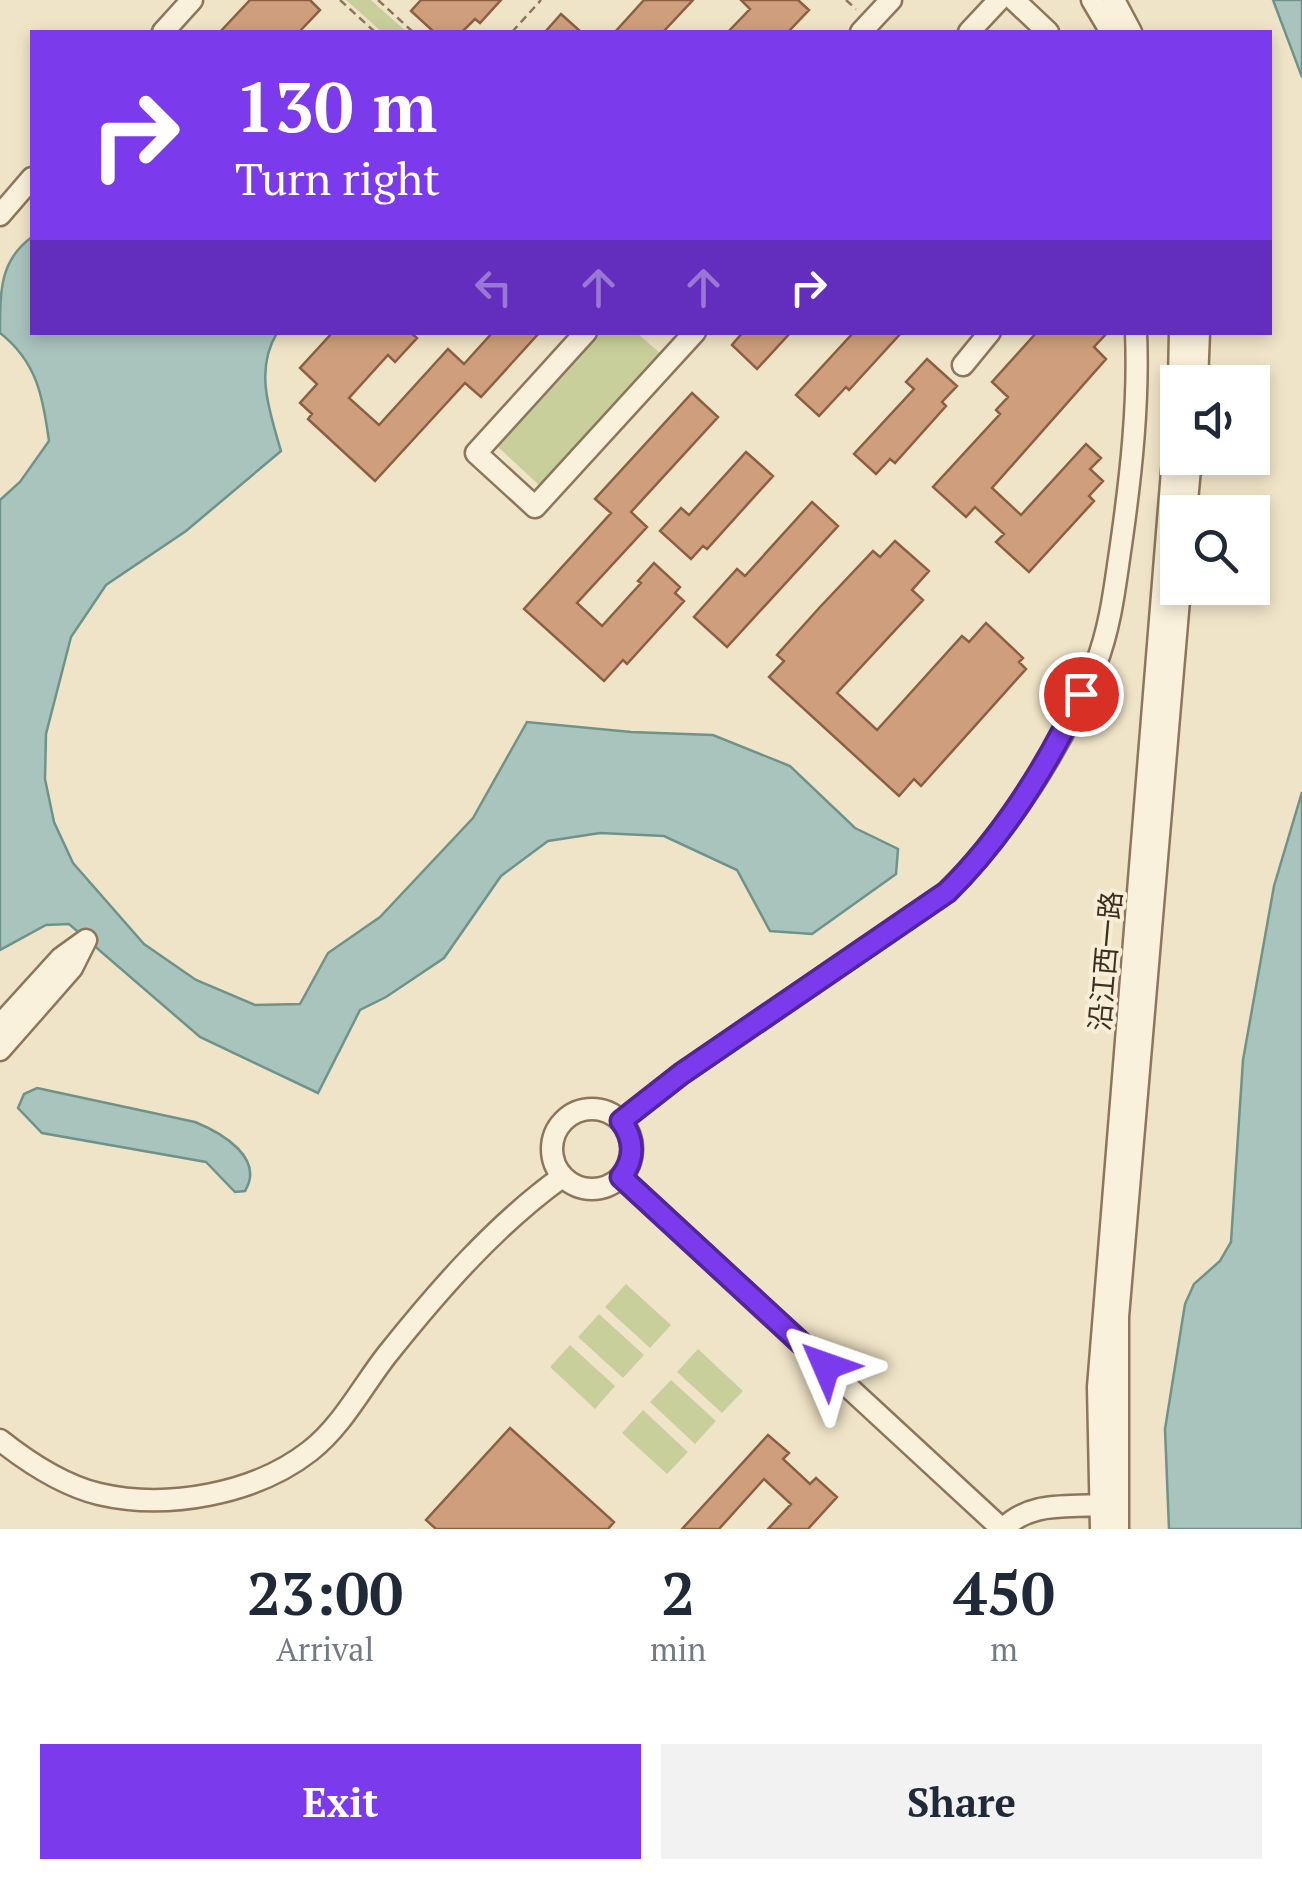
<!DOCTYPE html>
<html lang="en">
<head>
<meta charset="utf-8">
<style>
	:root { --surface:#fff; --page:#f2f2f3; --text:#1f2937; --muted:#747a83; --accent:#7c3aed }
	body { margin:0; font-family:"PT Serif","Noto Sans SC",serif; background:var(--page); color:var(--text); height:100vh; display:flex; flex-direction:column; font-size:38px; white-space:nowrap }
	* { box-sizing:border-box; margin:0 }
	p { font-size:32px; color:var(--muted) }
	.icon { flex:none; width:55px; height:55px; fill:none; stroke:currentColor; stroke-width:2; stroke-linecap:round; stroke-linejoin:round }
	.map { position:relative; height:1529px; overflow:hidden }
	.sheet { display:flex; flex-direction:column; background:var(--surface); flex:1 }
	.sheet>* { flex:none }
	.guide { position:absolute; left:30px; top:30px; width:1242px; height:305px; border-radius:0px; box-shadow:0 5px 15px #0003; background:#7c3aed; color:#fff; overflow:hidden }
	.fabs { position:absolute; left:1160px; top:365px; display:grid; gap:20px }
	.fabs a { display:grid; place-items:center; width:110px; height:110px; border-radius:0px; background:var(--surface); box-shadow:0 5px 15px #0003; font-size:50px }
	.pin { position:absolute; display:grid; place-items:center; width:85px; height:85px; color:#fff; margin:-42px; border:5px solid #fff; border-radius:50%; box-shadow:0 2px 10px #0007 }
	.me { position:absolute; width:110px; margin:-55px; rotate:313deg; stroke-linejoin:round; filter:drop-shadow(0 0 8px #0008) }
	.turn { display:flex; align-items:center; gap:35px; height:210px; padding:0 40px; font-size:45px }
	.turn .icon { width:130px; height:130px; stroke-width:2.5 }
	.turn b { display:block; font-size:70px; line-height:85px }
	.lanes { display:flex; align-items:center; height:95px; padding:0 40px; background:#0003; justify-content:center; gap:50px; direction:ltr }
	.lanes .off { opacity:.35 }
	.eta { display:flex; justify-content:space-evenly; align-items:center; height:170px; text-align:center }
	.eta b { font-size:60px; font-weight:600; line-height:70px }
	.button { display:flex; gap:20px; margin-top:auto; padding:20px 40px }
	.button a { flex:1; height:115px; border-radius:0px; background:var(--accent); color:#fff; font-size:40px; font-weight:600; line-height:115px; text-align:center }
	.button a+a { background:var(--page); color:var(--text) }
	.map>svg:first-child { display:block }
	.green { fill:#c9cf9b }
	.water { fill:#a9c4bc; stroke:#6f938a; stroke-width:2.5 }
	.building { fill:#cf9f7d; stroke:#8d5f41; stroke-width:2.5 }
	.lines { fill:none; stroke-linecap:round; stroke-linejoin:round }
	.minor-casing { stroke:#8d765c; stroke-width:25 }
	.path { stroke:#8d765c; stroke-width:2.5; stroke-dasharray:8 5; stroke-linecap:butt }
	.minor { stroke:#faf1dc; stroke-width:20 }
	.route-casing { stroke:#51269a; stroke-width:25 }
	.route { stroke:#7c3aed; stroke-width:18 }
	.labels { text-anchor:middle; dominant-baseline:central; stroke-width:8; stroke-linejoin:round; paint-order:stroke }
	.street-label { font-size:28px; fill:#3d2e20; stroke:#f7eed8 }
</style>
</head>
<body>
<div class="map">
<svg width="1302" height="1529" viewBox="0 0 1302 1529">
	<rect width="100%" height="100%" fill="#f0e4c8"/>
	<path class="green" d="M346 0H371L407 32H382Z
		M598 333H637L662 355 541 487 496 445Z
		M626 1284 671 1325 650 1348 605 1307Z
		M599 1314 644 1355 623 1378 578 1337Z
		M570 1345 615 1386 595 1409 550 1367Z
		M698 1349 743 1391 722 1413 677 1372Z
		M671 1380 716 1421 695 1444 650 1402Z
		M643 1410 688 1452 667 1474 622 1433Z"/>
	<path class="water" d="M1273 0H1302V77Z
		M32 237V332L277 333C254 370 270 413 281 451L186 531 106 585 71 637 46 734 45 779 54 822 73 863 144 944 196 980 255 1005 300 1004 328 953 380 917 473 818 527 722 631 732 713 735 790 766 855 828 898 849 896 874 812 934 770 931 737 870 664 836 600 833 548 841 501 876 444 958 386 997 360 1010 318 1093 200 1037 69 924 46 925 0 950V500L20 482 49 441C43 397 37 362 0 333 0 290 0 260 32 237Z
		M1302 792V1529H1169L1165 1429 1185 1304 1194 1284 1220 1261 1231 1242 1243 1060 1274 886Z
		M37 1088 195 1122C222 1133 265 1158 245 1191L235 1192 206 1162 42 1133 18 1108 24 1094Z"/>
	<path class="building" d="M250 0H310L320 10 299 32H220Z
		M421 0H501L480 23 475 19 462 32H434L411 11Z
		M644 0H693L663 32H615Z
		M741 0H798L809 10 788 32H728L750 9Z
		M561 14 581 32H545Z
		M333 332H410L417 338 395 362 388 355 349 398 379 425 448 349 464 364 493 332H540L481 397 465 383 375 481 308 419 312 414 300 403 317 384 300 368Z
		M743 332H791L757 369 732 345Z
		M854 332H902L849 390 846 387 819 416 796 395Z
		M1037 332H1108L1094 347 1106 359 992 488 1021 515 1086 444 1101 458 1090 469 1103 481 1089 496 1094 501 1029 572 996 542 1004 534 975 507 966 517 933 487 1000 414 996 410 1008 397 992 382Z
		M927 359 957 386 942 402 946 406 895 463 890 459 876 474 854 454 914 389 906 382Z
		M692 393 718 417 631 512 647 527 577 603 602 626 641 583 638 581 654 563 680 587 675 593 684 601 627 664 623 660 604 681 524 609 611 513 595 499Z
		M746 452 773 476 707 549 703 546 691 559 660 531 681 508 689 515Z
		M812 502 838 526 727 647 694 617 737 569 745 576Z
		M895 541 929 571 912 590 923 600 837 693 877 730 962 636 969 642 986 623 1023 658 1019 662 1026 669 921 786 914 779 899 796 769 677 784 661 777 655 820 607 873 551 880 557Z
		M510 1428 614 1522 608 1529H436L426 1520Z
		M768 1435 789 1453 783 1459 810 1484 816 1478 837 1497 808 1529H768L791 1504 764 1479 719 1529H682Z"/>
	<g class="lines">
		<defs>
			<path id="minor" d="M1014 0 1048 32
				M1092 0 1111 32
				M1114 0 1131 32
				M163 32 192 0
				M861 32 891 0
				M969 32 999 0
				M0 215 32 178
				M586 332 476 453 535 507 695 332
				M963 365 990 332
				M1179 382 1180 332
				M1197 382 1199 332
				M1186 512 1191 458
				M0 1025 61 958 86 940 72 968 0 1050
				M552 1149a40 40 0 1 1 80 0a40 40 0 1 1-80 0Z
				M621 1121 681 1074 947 892C1007 833 1064 742 1096 664 1111 625 1115 585 1121 545 1131 475 1139 403 1136 332
				M621 1177 1002 1529
				M0 1440C29 1463 62 1485 99 1494 167 1510 255 1494 310 1451 342 1426 362 1387 386 1356 437 1292 495 1225 562 1177
				M1003 1529C1032 1499 1071 1509 1109 1504
				M1101 1529 1098 1387 1178 397
				M1118 1529V1317L1180 588"/>
		</defs>
		<use href="#minor" class="minor-casing"/>
		<path class="path" d="M340 0 375 32
			M378 0 413 32
			M846 0 856 9
			M512 32 541 0"/>
		<use href="#minor" class="minor"/>
	</g>
	<g class="lines">
		<defs>
			<path id="route" d="M826 1366 621 1177C635 1159 635 1140 621 1121L681 1074 947 892C1002 838 1048 765 1081 694"/>
		</defs>
		<use href="#route" class="route-casing"/>
		<use href="#route" class="route"/>
	</g>
	<g class="labels">
		<g class="street-label">
			<text transform="translate(1105 961) rotate(-85)">沿江西一路</text>
		</g>
	</g>
</svg>
<div class="fabs">
<a><svg class="icon" aria-label="sound" viewBox="0 0 24 24"><path d="M4 9h4l5-4v14l-5-4H4zM17 9q2 3 0 6"/></svg></a>
<a><svg class="icon" aria-label="search" viewBox="0 0 24 24"><circle cx="10" cy="10" r="6"/><path d="M15 15l6 6"/></svg></a>
</div>
<div class="pin" style="left:1081px;top:694px;background:#d93025"><svg class="icon" aria-label="arrive" viewBox="0 0 24 24"><path d="M6 21V4h12l-3 4 3 4H6"/></svg></div>
<svg class="me" style="left:826px;top:1366px" viewBox="-20 -20 40 40"><path d="M0-17L14 15 0 8-14 15z" fill="#7c3aed" stroke="#fff" stroke-width="4"/></svg>
<div class="guide">
<div class="turn"><svg class="icon" aria-label="right" viewBox="0 0 24 24"><path d="M7 20v-9h11M14 6l5 5-5 5"/></svg><div><b>130 m</b>Turn right</div></div>
<div class="lanes"><svg class="icon off" aria-label="left" viewBox="0 0 24 24"><path d="M17 20v-9H6M10 6l-5 5 5 5"/></svg><svg class="icon off" aria-label="ahead" viewBox="0 0 24 24"><path d="M12 20V5M6 11l6-6 6 6"/></svg><svg class="icon off" aria-label="ahead" viewBox="0 0 24 24"><path d="M12 20V5M6 11l6-6 6 6"/></svg><svg class="icon" aria-label="right" viewBox="0 0 24 24"><path d="M7 20v-9h11M14 6l5 5-5 5"/></svg></div>
</div>
</div>
<section class="sheet">
<div class="eta">
<div><b>23:00</b><p>Arrival</p></div>
<div><b>2</b><p>min</p></div>
<div><b>450</b><p>m</p></div>
</div>
<div class="button"><a>Exit</a><a>Share</a></div>
</section>
</body>
</html>
